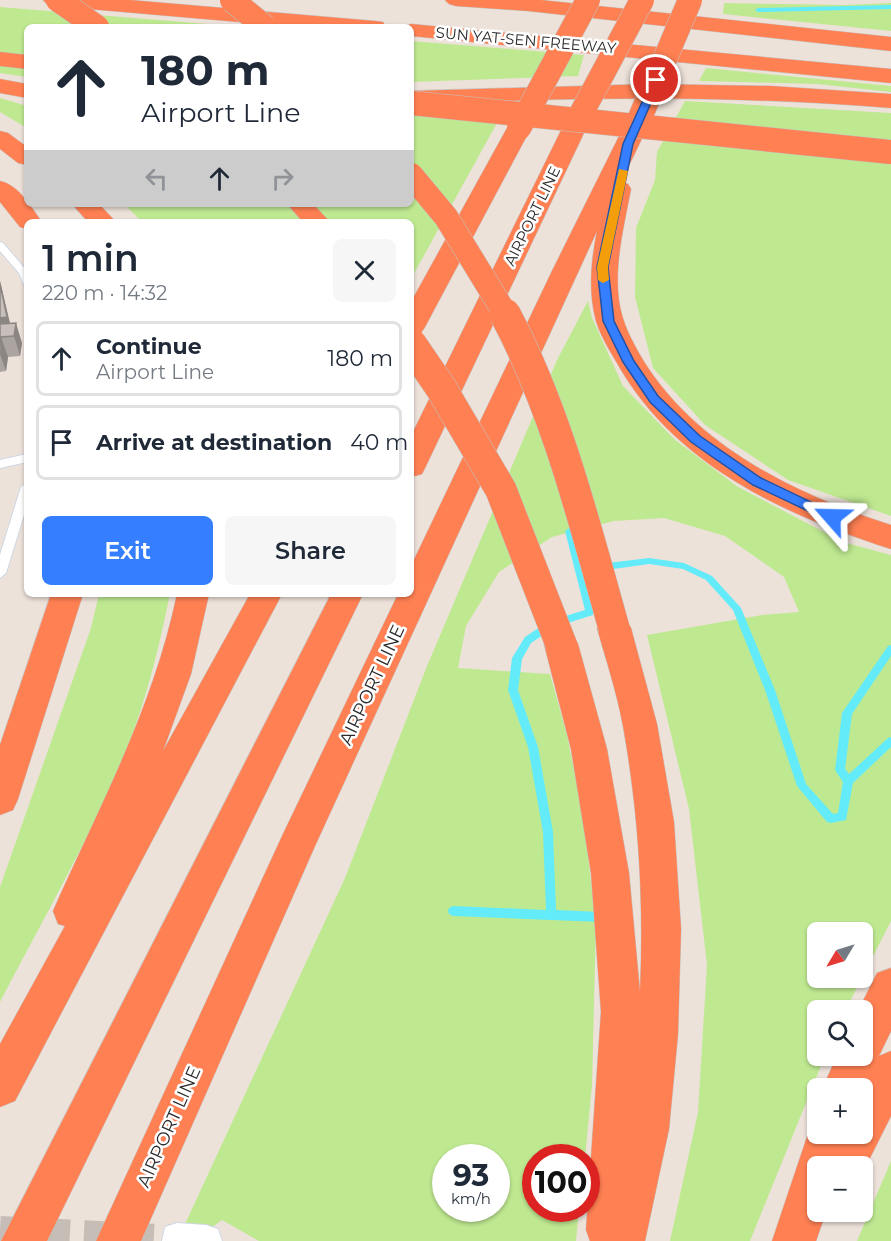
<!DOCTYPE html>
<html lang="en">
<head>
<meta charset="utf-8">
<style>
	:root { --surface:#fff; --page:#f6f6f7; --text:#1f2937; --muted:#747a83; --line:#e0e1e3; --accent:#357eff }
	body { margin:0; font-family:Montserrat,sans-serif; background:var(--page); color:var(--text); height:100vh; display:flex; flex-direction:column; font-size:22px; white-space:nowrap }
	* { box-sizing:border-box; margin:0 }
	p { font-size:20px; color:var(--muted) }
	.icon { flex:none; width:33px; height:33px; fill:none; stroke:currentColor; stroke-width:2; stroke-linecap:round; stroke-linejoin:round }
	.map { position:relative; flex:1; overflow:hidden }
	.details { position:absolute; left:24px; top:219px; width:390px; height:378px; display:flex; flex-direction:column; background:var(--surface); border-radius:9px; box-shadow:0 2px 4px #0004 }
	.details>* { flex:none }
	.banner { position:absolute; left:24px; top:24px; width:390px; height:183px; border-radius:9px; box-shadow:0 2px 4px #0004; background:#fff; color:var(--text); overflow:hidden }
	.needle { width:39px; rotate:232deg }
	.tools { position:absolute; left:807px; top:922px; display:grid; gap:12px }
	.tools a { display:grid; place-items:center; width:66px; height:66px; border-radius:9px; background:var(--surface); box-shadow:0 2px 4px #0004; font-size:30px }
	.speed { position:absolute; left:432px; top:1144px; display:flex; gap:12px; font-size:30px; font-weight:700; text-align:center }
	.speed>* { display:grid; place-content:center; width:78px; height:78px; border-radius:50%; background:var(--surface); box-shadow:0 2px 4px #0004; line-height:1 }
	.speed small { font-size:15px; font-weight:400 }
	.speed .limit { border:9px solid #d22; background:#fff; color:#111 }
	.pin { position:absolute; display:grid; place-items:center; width:51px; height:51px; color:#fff; margin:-26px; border:3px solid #fff; border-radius:50%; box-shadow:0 2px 6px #0007 }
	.me { position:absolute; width:66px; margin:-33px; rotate:295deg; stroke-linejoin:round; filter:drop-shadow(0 0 4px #0008) }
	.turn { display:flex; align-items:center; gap:21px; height:126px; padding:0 18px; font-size:27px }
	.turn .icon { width:78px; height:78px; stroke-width:2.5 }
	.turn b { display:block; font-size:42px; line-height:51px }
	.lanes { display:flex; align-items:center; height:57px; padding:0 18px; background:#0003; justify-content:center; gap:30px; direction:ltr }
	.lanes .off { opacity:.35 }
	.round { display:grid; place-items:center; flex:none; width:63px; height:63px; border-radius:9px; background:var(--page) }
	.overview { display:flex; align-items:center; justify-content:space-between; height:102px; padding:0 18px }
	h1 { font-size:36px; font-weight:600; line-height:45px }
	.primary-button { display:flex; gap:12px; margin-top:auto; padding:12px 18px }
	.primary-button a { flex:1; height:69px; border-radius:9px; background:var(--accent); color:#fff; font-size:24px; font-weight:600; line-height:69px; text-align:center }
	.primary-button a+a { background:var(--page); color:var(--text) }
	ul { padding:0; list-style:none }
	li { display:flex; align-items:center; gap:18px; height:75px; margin:0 12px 9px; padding:0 6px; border:3px solid var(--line); border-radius:9px }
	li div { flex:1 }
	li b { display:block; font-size:22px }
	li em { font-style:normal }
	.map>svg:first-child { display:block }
	.green { fill:#bfe991; fill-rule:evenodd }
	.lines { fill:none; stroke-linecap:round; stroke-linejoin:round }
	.stream { fill:#63ebf9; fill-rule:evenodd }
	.minor-tunnel { stroke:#c6bdb7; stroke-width:28; stroke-dasharray:28 14; stroke-linecap:butt }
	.service-casing { stroke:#cfd7e4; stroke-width:2 }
	.minor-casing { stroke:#cfd7e4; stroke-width:2 }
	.motorway-casing { stroke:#c3c3c3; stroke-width:1 }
	.service { fill:#fff; fill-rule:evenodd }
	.minor { fill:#fff; fill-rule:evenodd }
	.motorway { fill:#ff8053; fill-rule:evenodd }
	.motorway-bridge-far1-casing { stroke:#c3c3c3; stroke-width:25; stroke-linecap:butt }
	.motorway-bridge-casing { stroke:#c3c3c3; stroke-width:32; stroke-linecap:butt }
	.motorway-bridge-far1 { stroke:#ff8053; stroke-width:24 }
	.motorway-bridge { stroke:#ff8053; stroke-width:31 }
	.wall { fill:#aca4a0 }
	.shaded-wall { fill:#8c8682 }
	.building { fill:#c8bfba; stroke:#8c8682; stroke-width:1.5 }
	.route { fill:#357eff; stroke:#2252a6; stroke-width:1.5 }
	.slow { fill:#f59e0b }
	.labels { text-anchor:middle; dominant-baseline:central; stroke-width:5; stroke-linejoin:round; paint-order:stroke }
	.far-street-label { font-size:15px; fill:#2a2a2a; stroke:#fff }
	.street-label { font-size:18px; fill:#2a2a2a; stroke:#fff }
</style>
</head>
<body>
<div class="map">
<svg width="891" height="1241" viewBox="0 0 891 1241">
	<rect width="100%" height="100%" fill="#ede2da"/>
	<path class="green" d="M724 3 845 5 891 3V31L723 14Z
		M0 7 244 27H27V77L0 73Z
		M411 41 584 55 578 76 411 82Z
		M706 68 891 86V92L817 84 699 81Z
		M0 98 27 106V128L0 112Z
		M685 101 891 113V516L788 480 705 425 653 368 635 297 636 228 655 180 657 152Z
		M508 103 411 279V222H142L124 204H411V110Z
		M588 301 592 318 623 386 674 439 738 487 843 542 891 555V921L863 976 862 933H818V978H862L845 1011H818V1056H825L750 1241H670L698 1112 707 965 689 809 647 635 762 615 799 612 784 577 725 536 664 518 614 521 552 537 499 572 466 626 458 668 550 674 567 735 583 815 596 923 592 1085 585 1158H536V1209H579L576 1241H259L222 1220 204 1233 185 1224 345 878 427 666 557 360ZM446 1158H496V1209H446Z
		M99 594H170C159 647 147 698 127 748 92 835 43 919 0 1002V887L91 628Z
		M891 1161V1241H857Z"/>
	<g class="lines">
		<path class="stream" d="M891 5V9L758 12 755 10 758 8Z
			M569 528 573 531 583 566 649 558 684 563 712 576 741 608 775 690 806 784 833 814 838 813 843 782 835 770 842 713 888 646 891 645V656L852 714 845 769 849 774 888 738 891 737V747L853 783 846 820 831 823 827 822 797 786 765 690 733 610 706 580 683 569 649 564 585 573 594 612 593 615 555 627 531 643 522 659 518 690 538 747 553 832 556 910 601 912 605 914 606 917 605 920 601 922 453 916 449 914 448 911 449 908 453 906 546 910 543 832 528 747 508 690 512 658 525 637 549 621 585 610 565 531Z"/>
		<path class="minor-tunnel" d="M0 1230 177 1239"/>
		<defs>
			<path id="service" d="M0 242 3 243 27 271V286L24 285 19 273 0 251Z
				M27 454V462L0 468V460Z
				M27 483V505L6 573 0 578V555L21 487Z"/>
			<path id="minor" d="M177 1223 206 1225 218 1229 222 1241H162L165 1227Z"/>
			<path id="motorway" d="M43 0H130L375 21 383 22 386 27H298L54 6 47 4Z
				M445 0H541L891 37V51L528 11 456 6 449 4Z
				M411 24 891 69V83L411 36V27H402Z
				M0 52 27 55V69L0 66Z
				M0 79 27 84V98L0 93Z
				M651 84 771 86 891 94V108C731 95 571 97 411 105V91Z
				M581 107 589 109 593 114 426 466 422 474 411 477V436L569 114 573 109Z
				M639 113 647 115 651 120 621 182 628 184 631 189C624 226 614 264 619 301 622 323 632 341 643 360 697 447 797 495 891 525V549C787 516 679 467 621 370 612 354 601 338 596 321 588 291 591 261 597 231L315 846 141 1241H96L283 834 398 594H411V566L552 271 627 120 631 115Z
				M519 121 527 123 531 128 425 327 421 333 411 336V302L507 128 511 123Z
				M0 131 8 133 27 147V165L18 163 0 149Z
				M0 181C19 185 31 207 42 222H27V229L20 227 0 202Z
				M72 204H99L116 222H88Z
				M287 204H313L330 222H303Z
				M51 594H83L18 799 13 810 0 815V745Z
				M177 594H209L191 674 163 751 250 594H282L15 1101 0 1107V1044L65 926 58 924 53 911C100 805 153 709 177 594Z
				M331 594H363L47 1241H1Z
				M614 615 626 619 631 628 657 724 674 822 681 929 678 1034 669 1129 645 1241H590L586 1230 601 1012 591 873 571 749 544 644 549 634 561 630 573 634 578 644 607 749 629 873 640 992C644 903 639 815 623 726 617 693 606 660 597 628L602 619Z
				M891 968V1031L879 1056 891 1051V1116L862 1174V1167H818V1212H826L816 1241H772L813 1119 818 1117V1134H862V1089H822L837 1056H862V1011H858L877 973Z"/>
		</defs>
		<use href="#service" class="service-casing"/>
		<use href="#minor" class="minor-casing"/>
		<use href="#motorway" class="motorway-casing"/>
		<use href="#service" class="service"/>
		<use href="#minor" class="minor"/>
		<use href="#motorway" class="motorway"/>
		<defs>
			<path id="motorway-bridge-far1" d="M58 0 97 27
				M232 0 265 27
				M411 103 891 152
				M581 114 642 0
				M639 120 690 0
				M519 128 588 0
				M411 175 446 217 506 315"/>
			<path id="motorway-bridge" d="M505 314C557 412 584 522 614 628
				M411 344 441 388 501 490 561 644"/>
		</defs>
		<use href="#motorway-bridge-far1" class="motorway-bridge-far1-casing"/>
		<use href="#motorway-bridge" class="motorway-bridge-casing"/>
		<use href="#motorway-bridge-far1" class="motorway-bridge-far1"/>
		<use href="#motorway-bridge" class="motorway-bridge"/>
	</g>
	<path class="wall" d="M0 281 10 323 22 343 20 356 8 357 6 371 0 372Z"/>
	<path class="shaded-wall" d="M0 281 10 324 0 326Z
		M16 323 22 343 20 356 14 336Z
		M1 337 8 357 6 371 0 354Z"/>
	<path class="building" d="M0 284 7 317 0 318Z
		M16 323 14 336 1 337 0 347V324Z"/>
	<path class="route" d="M653 78 661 80 633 144 608 267 614 321 634 361 658 396 700 436 761 478 836 514 838 517 836 520H827L753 485 691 442 650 402 623 362 603 321 597 267 623 144Z"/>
	<path class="slow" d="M619 169 628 171 608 267 609 280 603 283 598 280 597 267Z"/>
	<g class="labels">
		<g class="far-street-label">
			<text transform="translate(526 40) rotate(5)">SUN YAT-SEN FREEWAY</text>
			<text transform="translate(532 216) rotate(-64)">AIRPORT LINE</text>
		</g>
		<g class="street-label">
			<text transform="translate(372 685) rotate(-65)">AIRPORT LINE</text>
			<text transform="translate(169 1127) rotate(-66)">AIRPORT LINE</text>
		</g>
	</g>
</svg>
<div class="tools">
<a><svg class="needle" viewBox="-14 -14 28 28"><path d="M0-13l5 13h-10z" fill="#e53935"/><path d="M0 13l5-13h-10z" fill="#747a83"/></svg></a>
<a><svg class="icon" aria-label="search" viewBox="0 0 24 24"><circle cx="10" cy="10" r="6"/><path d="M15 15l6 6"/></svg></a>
<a>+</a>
<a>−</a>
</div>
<div class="speed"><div>93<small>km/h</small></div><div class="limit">100</div></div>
<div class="pin" style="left:656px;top:80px;background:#d93025"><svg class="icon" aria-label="arrive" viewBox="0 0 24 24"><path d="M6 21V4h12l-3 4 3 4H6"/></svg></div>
<svg class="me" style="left:832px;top:517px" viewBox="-20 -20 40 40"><path d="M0-17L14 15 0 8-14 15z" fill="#357eff" stroke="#fff" stroke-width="4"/></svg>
<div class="banner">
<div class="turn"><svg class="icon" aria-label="ahead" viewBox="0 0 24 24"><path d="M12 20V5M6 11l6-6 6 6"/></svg><div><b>180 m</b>Airport Line</div></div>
<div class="lanes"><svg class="icon off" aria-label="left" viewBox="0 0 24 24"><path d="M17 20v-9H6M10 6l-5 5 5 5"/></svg><svg class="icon" aria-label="ahead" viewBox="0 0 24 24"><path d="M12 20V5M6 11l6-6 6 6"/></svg><svg class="icon off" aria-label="right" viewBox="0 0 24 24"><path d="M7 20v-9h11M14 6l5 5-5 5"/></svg></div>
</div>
<section class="details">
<div class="overview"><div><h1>1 min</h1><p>220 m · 14:32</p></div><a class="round"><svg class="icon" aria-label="close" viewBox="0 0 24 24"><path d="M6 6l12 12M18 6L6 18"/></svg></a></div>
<ul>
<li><svg class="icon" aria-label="ahead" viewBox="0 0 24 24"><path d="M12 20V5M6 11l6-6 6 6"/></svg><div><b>Continue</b><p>Airport Line</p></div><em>180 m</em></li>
<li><svg class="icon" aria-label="arrive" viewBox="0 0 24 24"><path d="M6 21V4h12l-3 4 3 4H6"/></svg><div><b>Arrive at destination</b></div><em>40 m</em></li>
</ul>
<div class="primary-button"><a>Exit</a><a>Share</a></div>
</section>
</div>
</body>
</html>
